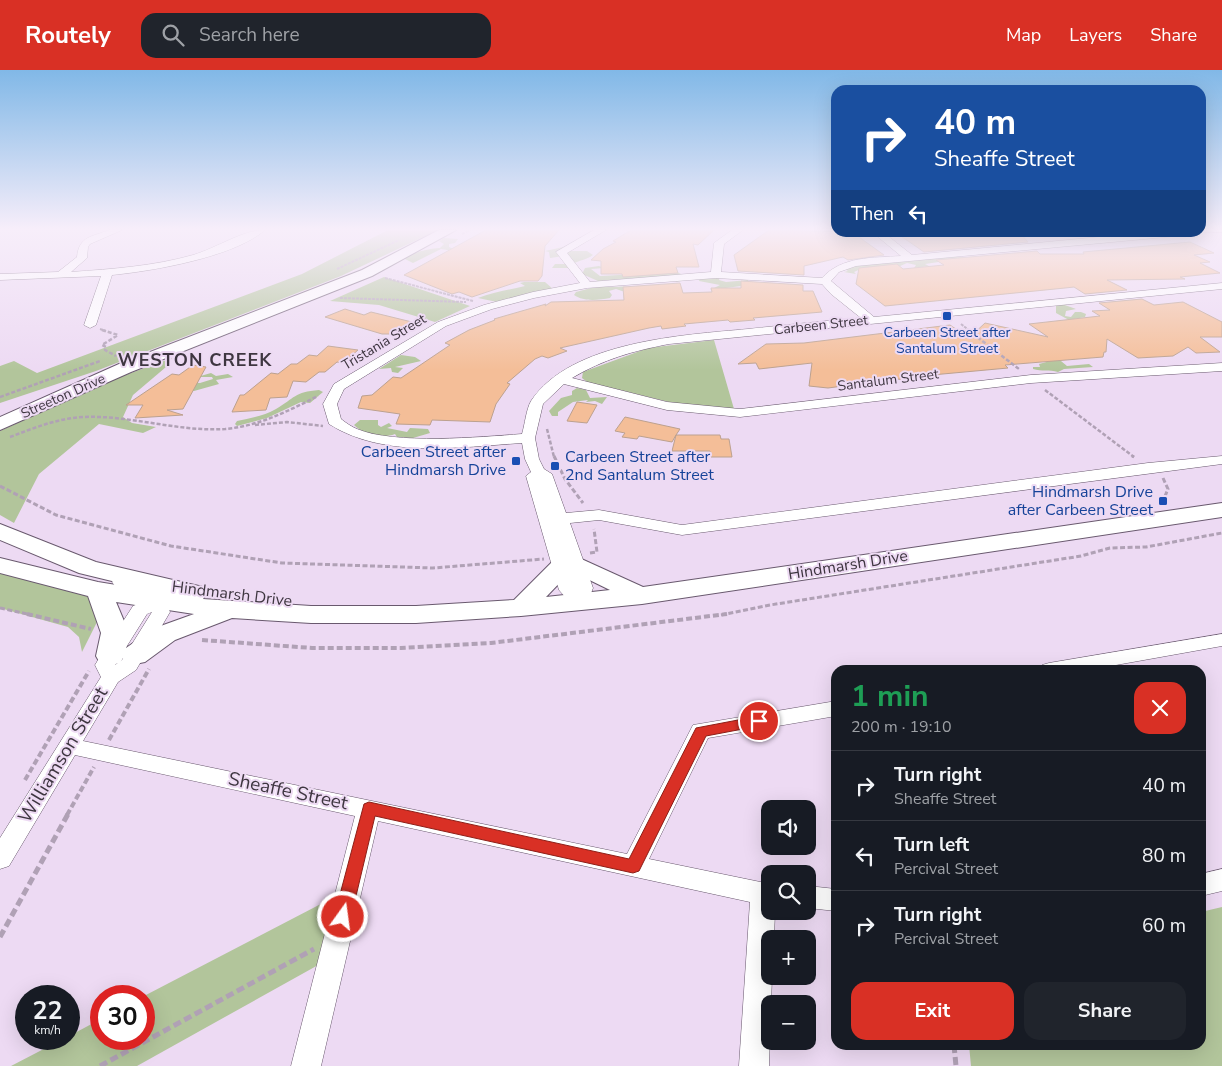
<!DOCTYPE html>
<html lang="en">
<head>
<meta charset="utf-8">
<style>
	:root { --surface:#171b24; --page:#20242c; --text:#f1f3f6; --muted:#9ea1a6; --line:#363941; --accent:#d93025 }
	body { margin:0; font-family:"Nunito Sans",sans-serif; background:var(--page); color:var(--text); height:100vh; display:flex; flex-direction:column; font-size:19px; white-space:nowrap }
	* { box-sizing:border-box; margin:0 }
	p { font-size:16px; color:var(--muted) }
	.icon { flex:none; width:28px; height:28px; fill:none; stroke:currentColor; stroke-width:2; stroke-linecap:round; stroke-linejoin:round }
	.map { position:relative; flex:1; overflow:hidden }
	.side { position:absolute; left:831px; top:595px; width:375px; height:385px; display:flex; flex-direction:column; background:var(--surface); border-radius:15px; box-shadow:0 5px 20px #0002 }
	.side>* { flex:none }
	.top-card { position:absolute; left:831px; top:15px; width:375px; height:152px; border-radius:15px; box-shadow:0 5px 20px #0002; background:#1a4fa0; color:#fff; overflow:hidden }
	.controls { position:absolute; left:761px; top:730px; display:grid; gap:10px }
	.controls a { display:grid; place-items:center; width:55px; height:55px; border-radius:10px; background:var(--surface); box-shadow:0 5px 20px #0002; font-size:25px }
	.speed { position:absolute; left:15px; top:915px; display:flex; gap:10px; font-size:25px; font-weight:700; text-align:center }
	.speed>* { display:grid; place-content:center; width:65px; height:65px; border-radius:50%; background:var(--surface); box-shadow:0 5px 20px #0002; line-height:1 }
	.speed small { font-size:12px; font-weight:400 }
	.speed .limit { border:8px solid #d22; background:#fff; color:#111 }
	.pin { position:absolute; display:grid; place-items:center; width:42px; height:42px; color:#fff; margin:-21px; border:2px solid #fff; border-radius:50%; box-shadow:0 1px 5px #0007 }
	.me { position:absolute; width:55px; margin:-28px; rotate:14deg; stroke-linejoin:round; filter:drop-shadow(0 0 4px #0008) }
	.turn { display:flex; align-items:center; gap:18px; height:105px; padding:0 20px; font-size:22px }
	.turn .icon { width:65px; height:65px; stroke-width:2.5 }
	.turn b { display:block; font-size:35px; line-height:42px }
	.then { display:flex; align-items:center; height:48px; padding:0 20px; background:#0003; gap:10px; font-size:19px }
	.round { display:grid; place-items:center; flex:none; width:52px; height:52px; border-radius:15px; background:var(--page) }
	.head { display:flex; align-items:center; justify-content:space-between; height:85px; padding:0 20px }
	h1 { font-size:30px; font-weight:700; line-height:38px; color:#1e9e55 }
	.cta { display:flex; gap:10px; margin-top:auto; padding:10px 20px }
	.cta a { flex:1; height:58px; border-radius:15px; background:var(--accent); color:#fff; font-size:20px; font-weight:700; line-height:58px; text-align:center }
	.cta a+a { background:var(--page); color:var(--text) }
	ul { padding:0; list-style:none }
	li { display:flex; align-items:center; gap:15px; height:70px; padding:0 20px; border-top:1px solid var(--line) }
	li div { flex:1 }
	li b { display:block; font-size:19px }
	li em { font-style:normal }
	header { display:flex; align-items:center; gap:30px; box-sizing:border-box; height:70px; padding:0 25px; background:var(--accent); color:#fff }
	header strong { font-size:24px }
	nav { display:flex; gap:28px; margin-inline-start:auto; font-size:18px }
	.search { width:350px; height:45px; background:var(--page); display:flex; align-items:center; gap:12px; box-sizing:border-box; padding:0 18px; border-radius:15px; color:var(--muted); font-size:19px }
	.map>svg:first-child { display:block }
	.green { fill:#b2c59b }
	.building { fill:#f4be98; stroke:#bca18f }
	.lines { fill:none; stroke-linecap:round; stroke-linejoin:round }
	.minor-casing { stroke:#69596e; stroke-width:1 }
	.secondary-casing { stroke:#69596e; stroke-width:2 }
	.path-far4 { stroke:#b0a1b5; stroke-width:2; stroke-dasharray:3 1; stroke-linecap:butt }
	.path-far3 { stroke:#b0a1b5; stroke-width:2.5; stroke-dasharray:4 2; stroke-linecap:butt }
	.path-far2 { stroke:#b0a1b5; stroke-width:3; stroke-dasharray:5 2.5; stroke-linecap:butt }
	.path-far1 { stroke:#b0a1b5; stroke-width:4; stroke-dasharray:6 3; stroke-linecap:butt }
	.path { stroke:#b0a1b5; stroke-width:5; stroke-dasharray:8 4; stroke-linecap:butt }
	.minor { fill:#fff; fill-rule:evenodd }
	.secondary { fill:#fff; fill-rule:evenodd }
	.route { fill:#d93025; stroke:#8d1f18 }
	.transit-dot { fill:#1a4fb4; stroke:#eddaf3; stroke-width:2 }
	.labels { text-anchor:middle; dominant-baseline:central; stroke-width:4; stroke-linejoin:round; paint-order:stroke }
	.far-street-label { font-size:14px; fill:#3e3640; stroke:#eddaf3 }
	.far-transit-label { font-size:14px; fill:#164399; stroke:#eddaf3 }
	.transit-label { font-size:16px; fill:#164399; stroke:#eddaf3; text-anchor:end }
	.street-label { font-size:16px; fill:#3e3640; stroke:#eddaf3 }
	.far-district-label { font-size:18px; font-weight:bold; letter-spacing:1px; fill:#3e3640; stroke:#eddaf3 }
	.near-street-label { font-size:19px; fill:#3e3640; stroke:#eddaf3 }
</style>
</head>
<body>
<header>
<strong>Routely</strong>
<div class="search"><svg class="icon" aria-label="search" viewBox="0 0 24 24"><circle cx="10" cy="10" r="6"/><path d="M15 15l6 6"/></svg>Search here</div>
<nav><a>Map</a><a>Layers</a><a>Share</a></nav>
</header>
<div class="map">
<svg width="1222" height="996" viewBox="0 0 1222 996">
	<rect width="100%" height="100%" fill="#eddaf3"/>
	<path class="green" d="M388 160H438L341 206 96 301 0 333V296L14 291 37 303 302 204Z
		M444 168 458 169 455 173 449 174V177L461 182 441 179 413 193 403 188C413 183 429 178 440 178L444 174 439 171Z
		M568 176 567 181H587L593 185C585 191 575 190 568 198H552L555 194H565L564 186 550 188 549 182 545 181Z
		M953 185 966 188 925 194 929 196 914 198 916 195 907 193 898 197H865L854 202 856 204 844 202 848 201 843 198 853 194 935 187 938 189V187Z
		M599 196 604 198 591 199 600 206 676 202 684 205 682 206 687 210 675 212 679 209 639 208 598 211 582 204 585 198Z
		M384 207 470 236 435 252 379 235 330 231Z
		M720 207 719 210 726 212 748 210 749 215 710 220 720 215 699 211 700 208Z
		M524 212H545L553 219 497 232 478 228C493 222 509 220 525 216L520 213Z
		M602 215C611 219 620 215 629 217L625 222 616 219 609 221 612 225 610 228C598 230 584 232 574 225L576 222Z
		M1062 234 1076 239 1066 241 1065 246 1071 247 1075 242H1081L1086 244 1085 247 1069 250 1056 243V235Z
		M714 270 734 339 681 335 587 312 582 308 583 302 648 278Z
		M401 285 415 287 421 291 395 297 403 298 398 303 392 302 391 298 379 299Z
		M172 288 166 297 133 325 123 347 132 353 156 357 143 363 99 354 39 404 14 453 0 445V361L109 311Z
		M1054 290 1061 291 1067 296 1089 294 1093 297 1064 299 1058 302C1049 299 1042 302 1033 299V297H1040L1039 294Z
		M211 303 216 306 228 304 233 307 216 310 219 314 194 321 171 322 187 312 200 313 213 309 212 307H197Z
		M577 318 586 320 590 328 607 327 602 334 595 331 586 332 588 330 573 332 558 342V346H552L549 341 561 328 572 325V321Z
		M319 320 323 322 310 333 301 332 267 348 237 356 235 354 237 351C251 348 264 346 276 339 295 328 294 322 319 320Z
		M360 350H378V355L381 357 389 353 392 356 387 358 407 362 410 358 428 359 430 363 413 368 397 367 395 364C383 369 364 365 354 355Z
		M0 500 107 532 82 582 79 567 68 557 0 538Z
		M340 824 320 894 137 996H11L63 969H69V966L101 949V969H144V926Z
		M1222 837V996H971L969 975H1201V842Z"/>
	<path class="building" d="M486 160H559L545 176 542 206 538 211H520L472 227 459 222 452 224 404 205Z
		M631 160H714L698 175 693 174 699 197H676L678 203 623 207 622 204H601V191L591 190 603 179 616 172 613 171Z
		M769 160 852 162 884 185 848 190 843 187 804 196V205L738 201 734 185Z
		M895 162H1019L1028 172 924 182Z
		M1190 172 1214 183 1194 185 1210 192 1200 193 1220 203 1180 207 1185 209 1107 210 1127 220 1085 224 1074 217 1065 218 885 236 856 214 859 198 897 194 903 199 944 195 936 190 1037 181 1040 184H1084L1083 182Z
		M741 211 803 215V221H813L822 242 753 248 755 250 730 252 728 250 684 254 686 256 662 259 661 256 649 258 560 278 567 281 548 288 542 286 535 289 507 313 510 314 496 334 490 352 432 350 430 355 396 354 400 344 358 338 362 326 372 325 393 307 401 308 450 275 445 273 469 260 495 250 494 249 546 234 545 236 551 232 624 230 623 217 680 213 683 223 712 222 711 218H741Z
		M1142 229 1154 235 1183 232 1222 252V267H1200L1220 282 1196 283 1188 277 1173 286 1138 288 1107 269 1106 282H1104L1103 287 1005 295 1008 298 910 307 913 310 895 309 828 318 809 316 812 293 759 299 756 293 738 294 766 274 804 273 950 255 969 268 985 253 1048 267 1029 254 1100 246 1092 241 1110 240 1099 233Z
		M345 239 364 245 371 242 412 252 389 264H382L325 247Z
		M328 276 358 280 343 293 337 292 325 302H319L306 312 293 311 287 327 270 328 266 340 232 342 240 325H244L271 303 278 304 291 294H297L309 285 317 286Z
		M193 295 206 297 183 339 167 340 183 345 135 348 143 335H126L172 304 179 305Z
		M577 332 597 335 587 353 567 351Z
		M625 347 680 359 676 365H720L721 369H729L732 387H711L710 381H672L676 365 672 372 639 366 637 369 622 367 625 363 615 361Z"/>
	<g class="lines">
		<defs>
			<path id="minor" d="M109 160H122L90 174 88 177 87 188 71 202C113 199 154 196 193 185 217 178 242 160 265 160 234 187 153 201 112 205L96 255 90 258 84 255 101 206 0 210V204L58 202 77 187C79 166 92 167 109 160Z
				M594 160H606L567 183 590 212 711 202 714 173 732 160H743L724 174 721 202 822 208C842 186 873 188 901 186L872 162H883L912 185 1151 162H1191L1187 165 856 196 839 202 831 211 874 247 1222 213V219L669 274C633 281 604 289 572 308L667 332 740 339 1031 305 1222 293V301L1031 313 740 347 667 340 564 314 543 334 535 368 539 389 544 399 552 404 566 443 599 440 682 455 1148 393 1222 386V394L682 465 599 450 570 453 593 518 586 537H574L559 520 526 406 531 402 525 389 522 373C460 377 384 389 329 354L323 334 334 314 438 252 484 235 533 222 580 213 556 182ZM716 208 822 214 831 224 861 248C823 251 786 255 748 259 684 265 571 271 531 331 526 340 525 354 522 364 480 367 395 375 357 359 352 357 346 353 341 349L337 334 344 319 446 256 492 239 534 228 587 218Z
				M1201 160H1222V162H1197H1201Z
				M121 507 164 520 166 523 174 524 177 528 167 535 170 542 136 600 118 612 83 671 627 784 693 655 836 631V646L708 668 649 789 770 814V841H775L774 869H770V906H772L769 996H739L750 832 378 751 321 996H291L355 746 75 685 9 796 0 799V768L101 607 95 595 98 590 133 536 148 530 149 527 115 516 112 512 115 508ZM152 542 122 590 115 595 147 544Z
				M1222 564V576L1088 600H1039L1042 595 1049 593Z
				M1222 799V821L1201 826V804Z
				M808 816 836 819V841L808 838Z"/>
			<path id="secondary" d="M439 160H456L372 206 131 302 0 360V347L119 294 362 200Z
				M1222 433V447L642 534 521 546 416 553H311L232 548 175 570 145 592 135 594 125 592 123 588 120 593 110 595 100 593 96 586 101 563 88 526 0 503V488L98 512 153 521 79 503 0 470V454L96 492 203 517 207 523 203 529 311 536H416L514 530 553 491 577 487 643 517ZM571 501 610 520 546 527ZM116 532 194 544 155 558 126 578 129 563Z"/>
		</defs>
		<use href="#minor" class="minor-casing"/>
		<use href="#secondary" class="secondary-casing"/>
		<path class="path-far4" d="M462 164 470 160
			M337 199 399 170
			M385 208 473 231
			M340 228 466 232
			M961 254 970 261
			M100 259 106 261"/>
		<path class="path-far3" d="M102 260 118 265 102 275 106 277 105 280 116 286
			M968 260 1019 299
			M1045 320 1134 387
			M0 327 100 291
			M255 355 287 352 323 356
			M547 359 554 387
			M10 367C34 358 58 348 84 347 131 345 177 362 225 359 259 356 288 341 318 326"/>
		<path class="path-far2" d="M554 386 565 409 583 433
			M1132 386 1134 387
			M1163 408 1168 419 1163 431 1166 433
			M0 416 56 445 171 476 282 493 433 498 544 489
			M590 483 597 482 594 459
			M0 538 32 545
			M721 545 770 535 1081 486 1110 478 1146 477 1222 463"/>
		<path class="path-far1" d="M27 544 91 559
			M202 570 312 578H401L491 573 727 544
			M109 670 149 599
			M25 710 89 601
			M67 745 94 697"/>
		<path class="path" d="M0 867 68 744
			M954 975 956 996
			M100 996 314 879"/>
		<use href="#minor" class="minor"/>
		<use href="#secondary" class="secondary"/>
	</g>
	<linearGradient id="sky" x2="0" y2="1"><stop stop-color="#81b8e7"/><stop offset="0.53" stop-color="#f7eefa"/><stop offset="1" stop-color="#f7eefa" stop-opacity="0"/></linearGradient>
	<rect width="1222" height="300" fill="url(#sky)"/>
	<path class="route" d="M759 646 766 651 764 655 706 666 639 801 633 803 375 746 351 847 349 852 343 854 337 852 334 847 364 734 369 732 629 789 696 658Z"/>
	<g class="transit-dot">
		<rect x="942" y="241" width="10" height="10" rx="2.5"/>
		<rect x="511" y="386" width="10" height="10" rx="2.5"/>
		<rect x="550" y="391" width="10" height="10" rx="2.5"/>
		<rect x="1158" y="426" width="10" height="10" rx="2.5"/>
	</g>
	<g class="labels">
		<g class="far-street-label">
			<text transform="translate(821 255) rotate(-6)">Carbeen Street</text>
			<text transform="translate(384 272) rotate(-31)">Tristania Street</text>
			<text transform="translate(888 310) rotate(-7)">Santalum Street</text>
			<text transform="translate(63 326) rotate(-24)">Streeton Drive</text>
		</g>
		<g class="far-transit-label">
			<text x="947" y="262">Carbeen Street after<tspan x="947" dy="16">Santalum Street</tspan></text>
		</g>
		<g class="transit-label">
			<text x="506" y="382">Carbeen Street after<tspan x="506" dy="18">Hindmarsh Drive</tspan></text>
			<text x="565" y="387" text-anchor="start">Carbeen Street after<tspan x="565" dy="18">2nd Santalum Street</tspan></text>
			<text x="1153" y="422">Hindmarsh Drive<tspan x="1153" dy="18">after Carbeen Street</tspan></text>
		</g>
		<g class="street-label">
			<text transform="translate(848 495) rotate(-9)">Hindmarsh Drive</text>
			<text transform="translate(232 524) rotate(7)">Hindmarsh Drive</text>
		</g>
		<g class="far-district-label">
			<text x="195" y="290">WESTON CREEK</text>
		</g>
		<g class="near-street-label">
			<text transform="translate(63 685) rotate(-59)">Williamson Street</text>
			<text transform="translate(288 721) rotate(12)">Sheaffe Street</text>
		</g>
	</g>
</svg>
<div class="controls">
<a><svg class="icon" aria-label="sound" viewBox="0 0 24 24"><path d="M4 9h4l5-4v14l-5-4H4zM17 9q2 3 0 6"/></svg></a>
<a><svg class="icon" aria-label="search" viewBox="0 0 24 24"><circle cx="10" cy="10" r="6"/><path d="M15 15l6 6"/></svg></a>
<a>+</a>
<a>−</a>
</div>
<div class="speed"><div>22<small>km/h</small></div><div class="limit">30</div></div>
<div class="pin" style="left:759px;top:651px;background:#d93025"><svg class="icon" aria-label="arrive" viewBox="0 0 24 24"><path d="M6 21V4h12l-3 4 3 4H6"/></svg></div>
<svg class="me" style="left:343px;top:847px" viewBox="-20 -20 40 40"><circle r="17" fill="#d93025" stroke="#fff" stroke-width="3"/><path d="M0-11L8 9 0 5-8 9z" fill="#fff"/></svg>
<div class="top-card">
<div class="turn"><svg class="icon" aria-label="right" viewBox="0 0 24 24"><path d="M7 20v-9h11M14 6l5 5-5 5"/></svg><div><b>40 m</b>Sheaffe Street</div></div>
<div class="then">Then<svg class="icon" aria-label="left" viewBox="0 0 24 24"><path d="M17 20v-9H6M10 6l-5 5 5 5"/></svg></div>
</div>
<section class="side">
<div class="head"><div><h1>1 min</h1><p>200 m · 19:10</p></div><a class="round" style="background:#d93025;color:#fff"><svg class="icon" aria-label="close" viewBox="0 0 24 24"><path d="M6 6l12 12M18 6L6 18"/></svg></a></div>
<ul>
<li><svg class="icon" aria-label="right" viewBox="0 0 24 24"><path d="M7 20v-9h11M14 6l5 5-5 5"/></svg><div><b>Turn right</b><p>Sheaffe Street</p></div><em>40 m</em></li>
<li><svg class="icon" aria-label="left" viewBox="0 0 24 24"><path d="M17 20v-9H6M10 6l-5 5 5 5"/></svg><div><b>Turn left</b><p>Percival Street</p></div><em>80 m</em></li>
<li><svg class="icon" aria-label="right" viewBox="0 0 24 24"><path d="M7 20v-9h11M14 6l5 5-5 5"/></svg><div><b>Turn right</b><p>Percival Street</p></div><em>60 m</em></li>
</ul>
<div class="cta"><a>Exit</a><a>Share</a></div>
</section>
</div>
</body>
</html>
